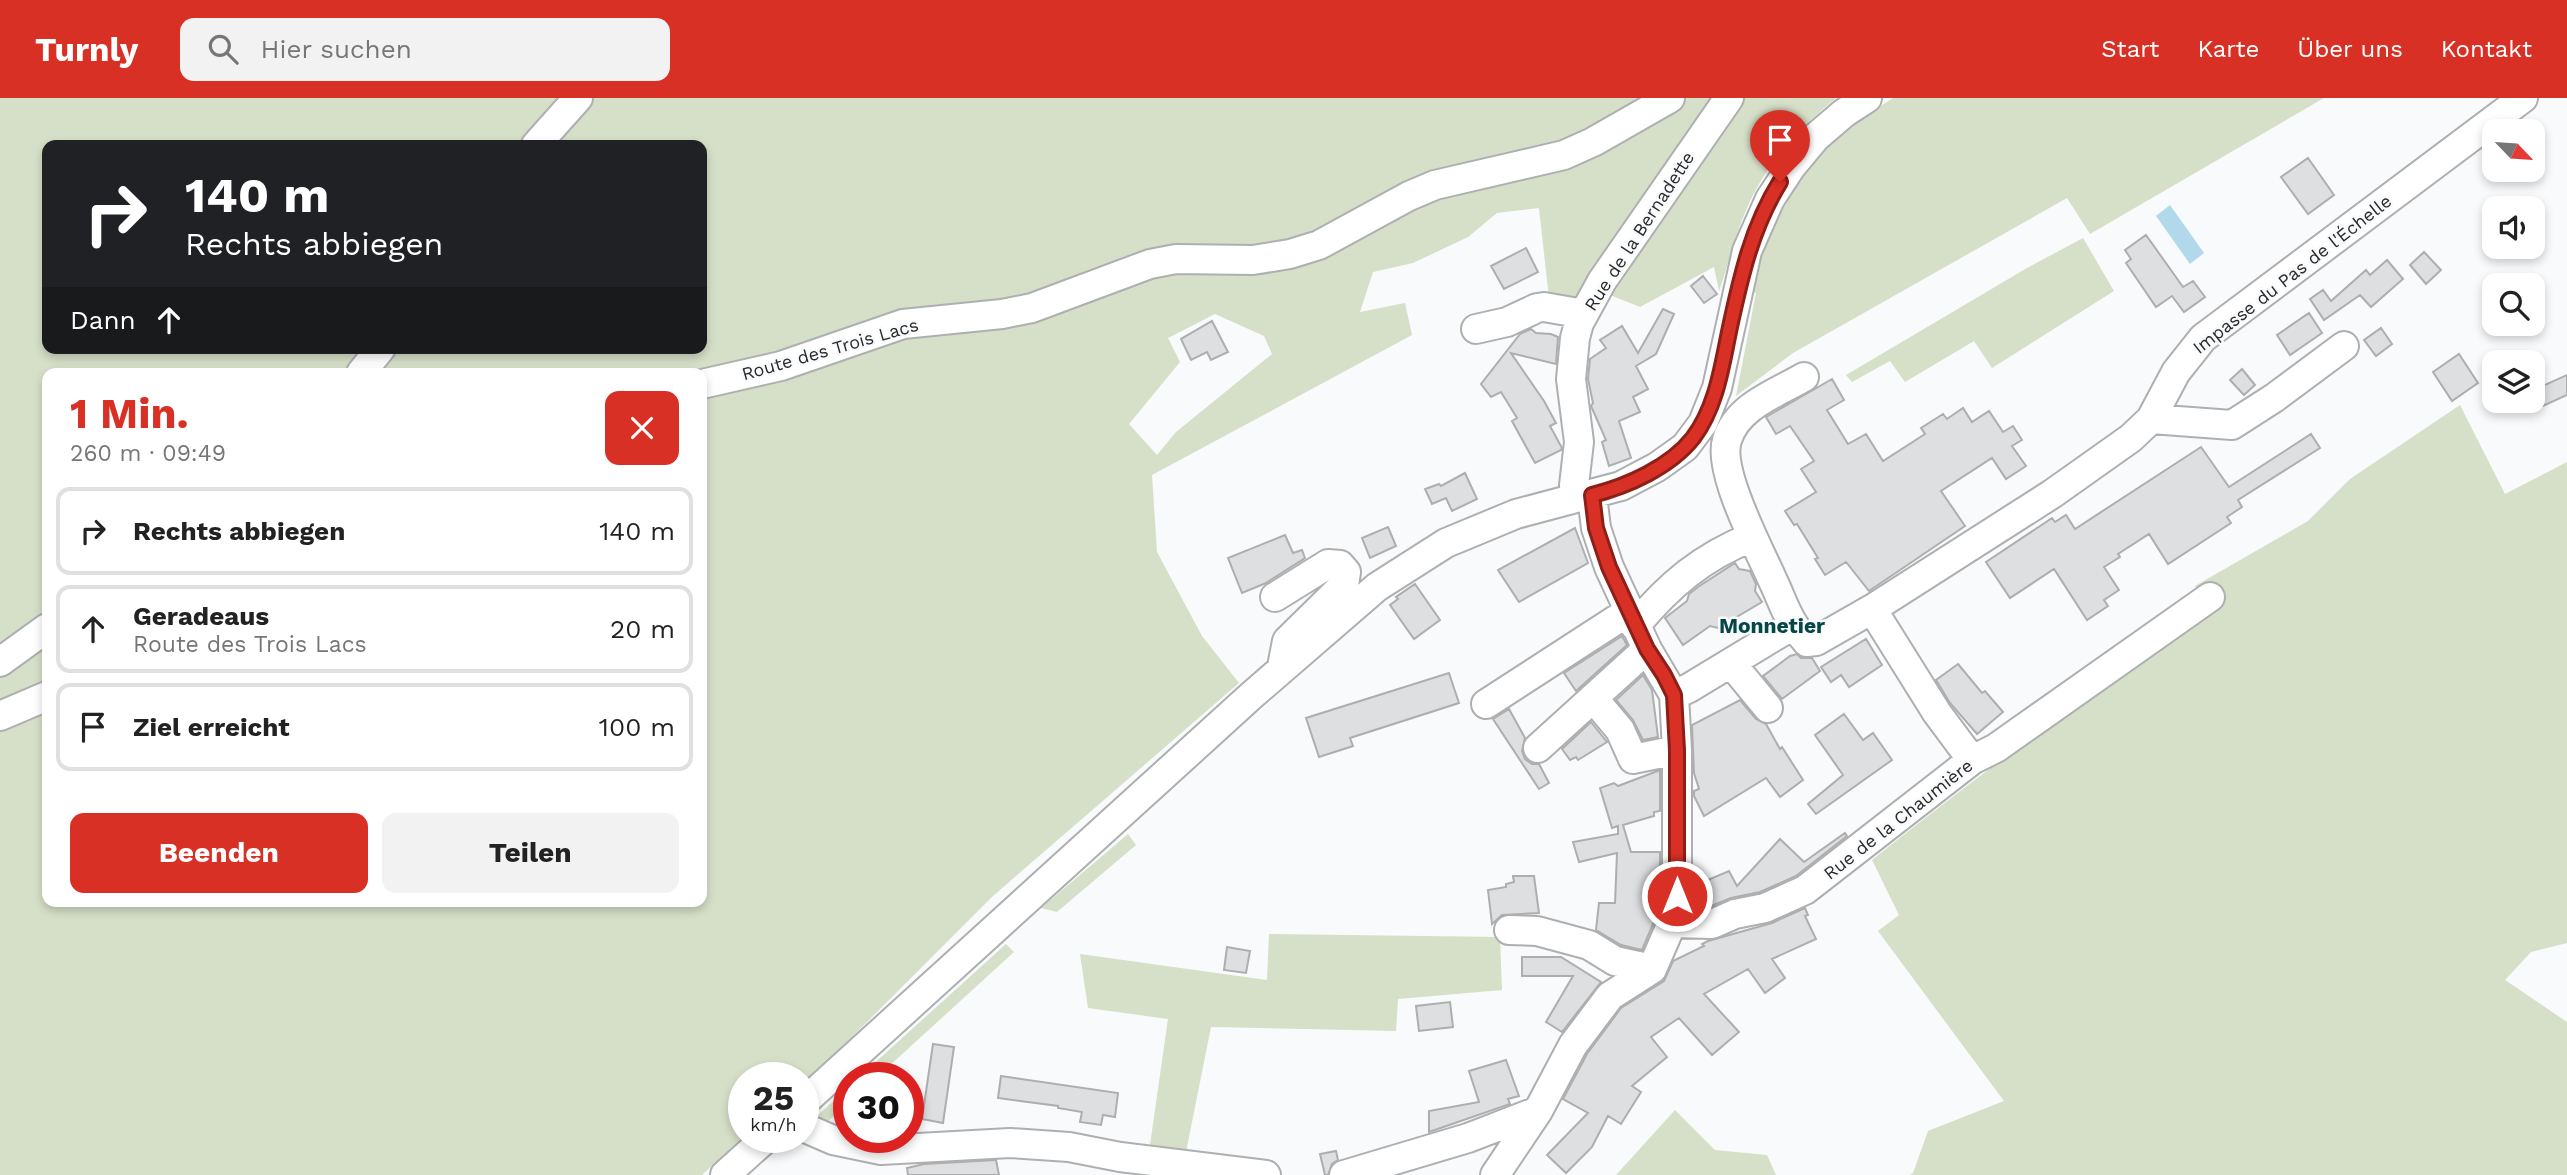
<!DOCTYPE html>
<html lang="de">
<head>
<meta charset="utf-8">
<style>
	:root { --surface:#fff; --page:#f2f2f2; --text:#222; --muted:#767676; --line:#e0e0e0; --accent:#d93025 }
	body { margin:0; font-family:"Work Sans",sans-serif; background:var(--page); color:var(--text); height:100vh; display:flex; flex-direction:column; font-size:26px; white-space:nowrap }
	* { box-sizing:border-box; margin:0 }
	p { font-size:23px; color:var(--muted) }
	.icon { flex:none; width:38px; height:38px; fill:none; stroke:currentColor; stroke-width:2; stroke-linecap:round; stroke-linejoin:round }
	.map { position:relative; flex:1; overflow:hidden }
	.details { position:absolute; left:42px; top:270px; width:665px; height:539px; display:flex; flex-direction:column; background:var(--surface); border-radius:14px; box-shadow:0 4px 10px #0003 }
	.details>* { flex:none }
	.banner { position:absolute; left:42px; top:42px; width:665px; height:214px; border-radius:14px; box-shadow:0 4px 10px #0003; background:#202124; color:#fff; overflow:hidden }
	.needle { width:46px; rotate:115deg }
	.controls { position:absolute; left:2482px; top:21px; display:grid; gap:14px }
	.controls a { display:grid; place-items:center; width:63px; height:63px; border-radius:14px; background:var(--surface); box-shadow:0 4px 10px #0003; font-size:35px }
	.speed { position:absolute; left:728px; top:964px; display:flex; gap:14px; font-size:35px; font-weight:700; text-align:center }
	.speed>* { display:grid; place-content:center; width:91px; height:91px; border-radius:50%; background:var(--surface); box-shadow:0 4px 10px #0003; line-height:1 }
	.speed small { font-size:18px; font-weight:400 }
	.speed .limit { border:10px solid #d22; background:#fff; color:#111 }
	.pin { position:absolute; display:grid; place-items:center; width:60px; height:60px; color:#fff; margin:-72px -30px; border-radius:50% 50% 50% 0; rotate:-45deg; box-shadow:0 0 7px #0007 }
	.pin .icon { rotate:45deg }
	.me { position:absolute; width:77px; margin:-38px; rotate:0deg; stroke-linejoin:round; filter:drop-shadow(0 0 5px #0008) }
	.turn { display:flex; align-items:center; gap:24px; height:147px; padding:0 28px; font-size:32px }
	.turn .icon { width:91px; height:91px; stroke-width:2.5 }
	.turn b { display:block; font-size:49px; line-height:60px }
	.then { display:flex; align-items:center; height:66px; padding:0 28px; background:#0003; gap:14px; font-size:26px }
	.round { display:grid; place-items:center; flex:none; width:74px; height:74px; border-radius:14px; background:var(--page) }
	.overview { display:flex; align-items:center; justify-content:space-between; height:119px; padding:0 28px }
	h1 { font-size:42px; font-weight:700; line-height:52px; color:var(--accent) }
	.cta { display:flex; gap:14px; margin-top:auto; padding:14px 28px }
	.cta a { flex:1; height:80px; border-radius:14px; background:var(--accent); color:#fff; font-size:28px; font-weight:700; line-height:80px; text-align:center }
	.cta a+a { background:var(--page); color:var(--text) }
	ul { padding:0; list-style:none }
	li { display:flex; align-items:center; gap:21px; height:88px; margin:0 14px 10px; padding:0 14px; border:4px solid var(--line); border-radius:14px }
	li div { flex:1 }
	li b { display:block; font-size:26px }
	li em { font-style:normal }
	header { display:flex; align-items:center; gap:42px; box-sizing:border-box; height:98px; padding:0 35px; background:var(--accent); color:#fff }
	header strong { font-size:33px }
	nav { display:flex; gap:38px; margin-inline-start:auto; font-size:24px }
	.search { width:490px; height:63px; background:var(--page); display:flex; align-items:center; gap:18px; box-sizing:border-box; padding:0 24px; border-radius:14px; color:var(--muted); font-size:26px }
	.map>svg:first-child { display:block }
	.green { fill:#d6dfc7; fill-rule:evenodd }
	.water { fill:#b2d8ec }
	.building { fill:#dedfe0; stroke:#adaeb0; stroke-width:2 }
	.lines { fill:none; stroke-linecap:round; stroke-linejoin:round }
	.minor-casing { stroke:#aeafb0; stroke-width:32 }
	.minor { stroke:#fff; stroke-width:28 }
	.route-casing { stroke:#8d1f18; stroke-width:18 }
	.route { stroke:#d93025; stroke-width:12 }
	.labels { text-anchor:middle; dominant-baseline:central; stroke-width:5; stroke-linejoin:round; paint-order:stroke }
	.street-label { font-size:18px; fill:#2a2a2b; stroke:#f8fafb }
	.quarter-label { font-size:21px; font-weight:bold; fill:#044746; stroke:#f8fafb }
</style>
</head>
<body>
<header>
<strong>Turnly</strong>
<div class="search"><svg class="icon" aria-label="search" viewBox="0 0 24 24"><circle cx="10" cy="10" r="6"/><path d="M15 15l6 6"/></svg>Hier suchen</div>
<nav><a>Start</a><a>Karte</a><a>Über uns</a><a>Kontakt</a></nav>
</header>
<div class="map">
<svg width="2567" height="1077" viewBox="0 0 2567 1077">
	<rect width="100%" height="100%" fill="#f8fafb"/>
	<path class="green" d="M0 0H1836C1800 29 1765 67 1747 110 1735 137 1729 165 1719 193L1714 169 1640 209 1600 193 1576 204 1549 200 1539 110 1497 115 1468 139 1413 165 1373 174 1360 214 1405 205 1412 237 1152 377 1157 454 1202 538 1239 585 993 798 830 961 803 985V980H744V1038L702 1077H0ZM47 47H702V250H47ZM1215 216 1264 238 1272 256 1176 334 1157 357 1129 326 1180 264 1168 240ZM47 275H702V803H47Z
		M1893 0H2324L2090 136 2067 100 1793 255 1736 298 1756 195 1748 192 1764 134 1811 62 1839 35Z
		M2083 140 2114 193 1992 270 1974 243 1905 284 1890 263 1852 284 1846 277 2027 170Z
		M2460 307 2505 396 2567 364V845L2531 854 2505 882 2567 924V1077H1909L1913 1075 1928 1033 2004 1003 1878 833 1899 817 1872 762C1982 674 2095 592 2210 511L2195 488 2308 423 2350 381Z
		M1128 736 1136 747 1057 814 1041 810Z
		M1269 836 1500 839 1502 892 1398 901 1396 933 1211 929 1185 1059 1149 1054 1168 921 1088 910 1080 856 1267 882Z
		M1006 846 1014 854 876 980H858Z
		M849 989V1004L826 1025 818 1017Z
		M1675 1012 1715 1052 1767 1057 1776 1077H1616Z"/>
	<path class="water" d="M2170 107 2204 155 2190 166 2156 118Z"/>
	<path class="building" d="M2308 60 2334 97 2308 116 2281 79Z
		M2146 137 2183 189 2193 183 2205 199 2184 214 2172 198 2156 209 2126 165 2131 161 2125 152Z
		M1526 150 1538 174 1504 191 1491 168Z
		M2424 154 2441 172 2426 186 2410 167Z
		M2387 162 2403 181 2371 209 2360 197 2324 222 2310 201 2323 192 2331 203 2366 172 2370 177Z
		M1703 178 1717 196 1704 205 1691 188Z
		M1663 211 1674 216 1656 256 1636 268 1648 291 1633 299 1640 314 1619 323 1631 360 1609 368 1602 344 1606 342 1591 308 1593 305 1588 281 1590 261 1606 250 1600 242 1622 228 1638 255Z
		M2309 215 2322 235 2290 257 2277 237Z
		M1212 223 1228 254 1211 262 1207 254 1191 262 1181 241Z
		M2381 230 2392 246 2376 258 2364 242Z
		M1531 231 1536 235 1551 236 1558 239 1556 266 1511 255 1544 303 1556 325 1550 328 1562 350 1561 352 1535 365 1512 323 1517 320 1501 294 1491 299 1481 286 1520 236Z
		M2459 256 2478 285 2452 303 2433 274Z
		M2242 271 2255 287 2244 297 2230 282Z
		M2567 277V297L2543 308 2536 291Z
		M1832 281 1844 302 1827 312 1848 346 1866 336 1883 363 1925 336 1921 330 1943 316 1947 321 1963 310 1972 324 1989 313 2003 334 2013 328 2022 342 2012 348 2026 368 2006 381 1992 360 1941 393 1965 428 1869 493 1846 464 1825 477 1815 461 1818 460 1797 426 1794 427 1785 413 1816 394 1801 371 1814 363 1790 328 1776 336 1766 319Z
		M2311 336 2320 350 2238 402 2242 409 2227 419 2231 425 2168 466 2149 436 2118 456 2120 459 2104 469 2119 492 2104 502 2108 508 2087 522 2054 471 2010 500 1986 464 2052 420 2055 424 2066 417 2075 431 2201 349 2229 389Z
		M1465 375 1477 401 1452 413 1446 400 1432 406 1425 391 1439 386 1441 388Z
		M1388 429 1396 448 1370 460 1362 440Z
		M1575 430 1588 465 1519 504 1498 472Z
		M1285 437 1293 455 1302 452 1305 460 1266 485 1242 495 1228 460Z
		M1735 465 1739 471 1750 473 1756 486 1755 493 1762 504 1718 530 1710 528 1683 547 1665 520 1687 503 1689 496 1698 489Z
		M1415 486 1440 522 1414 541 1390 507 1398 501 1396 499Z
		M1622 538 1627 547 1576 593 1564 575Z
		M1866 541 1882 567 1849 589 1841 577 1831 584 1821 569Z
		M1797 556 1801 560H1812L1820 573 1782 601 1763 578 1790 558Z
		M1958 566 1982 595 1985 593 2003 614 1977 636 1950 605 1936 582Z
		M1449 575 1459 605 1350 640 1353 648 1319 659 1306 620Z
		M1643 577 1652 592 1658 639 1643 642 1633 622 1616 602Z
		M1740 602 1756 621 1766 626 1780 651 1782 649 1803 682 1780 699 1766 680 1704 718 1694 698V693L1699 691 1694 675 1692 627Z
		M1509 611 1525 640 1522 653 1525 661 1532 666H1539L1549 685 1539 691 1493 621Z
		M1844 616 1863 642 1873 635 1892 662 1816 716 1808 706 1843 677 1815 637Z
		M1591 624 1607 644 1578 662 1576 659 1570 662 1562 651Z
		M1660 672V713L1654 714V718L1623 727 1631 754H1660V792L1654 791 1653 826 1642 852 1621 847 1596 832 1599 805H1615L1617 755 1579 764 1573 744 1618 736V728L1612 730 1600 690 1614 685 1618 688Z
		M1845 735 1847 738 1796 778 1760 794 1731 800 1711 808 1709 805 1706 807 1696 787 1729 773 1737 788 1780 741 1804 764Z
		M1513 778H1534L1539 815 1502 817 1492 826 1488 792 1506 789V786L1514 784Z
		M1805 810 1808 817 1805 818 1816 841 1772 861 1785 880 1765 895 1748 871 1704 896 1739 934 1712 957 1679 920 1651 939 1667 959 1632 988 1641 994 1621 1026 1608 1018 1592 1049 1566 1075 1547 1057 1588 1015 1563 1001 1587 956 1621 910 1664 883 1673 863 1704 848 1702 846 1708 843 1772 825Z
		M1227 849 1250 853 1246 875 1224 872Z
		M1522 859H1561L1601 884 1562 934 1546 924 1573 878H1522Z
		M1450 904 1453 929 1419 933 1416 908Z
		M933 946 954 949 943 1025 922 1021Z
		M1506 962 1519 998 1508 1001 1510 1006 1429 1034V1013L1479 1004 1469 973Z
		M1001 978 1118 995 1115 1019 1103 1017 1101 1027 1080 1024 1082 1014 1058 1010V1008L998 1000Z
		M1336 1053 1338 1062 1332 1066 1328 1077H1325L1320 1056Z
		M996 1062 999 1077H908L907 1070 924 1066Z"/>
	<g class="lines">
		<defs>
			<path id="minor" d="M536 47 578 0
				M1476 231 1507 224 1537 210 1544 209 1584 216
				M361 275 381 250
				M1804 279C1777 295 1737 308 1727 342 1717 373 1760 453 1773 483 1780 497 1785 514 1794 527 1797 533 1803 539 1807 544L1816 543 1872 511 2052 396 2131 340 2151 321 2176 274 2203 240 2523 0
				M702 286 781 268 903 226 1002 216 1032 210 1150 166 1176 161 1253 162 1290 156 1319 147 1409 98 1435 87 1564 57 1593 44 1670 0
				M2151 321 2232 327 2274 300 2344 248
				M1575 400 1574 387 1579 344 1571 281 1575 240 1579 225 1602 183 1729 0
				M1275 499 1328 466 1340 467 1346 474 1344 487 1287 543 1282 569
				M1872 511 1937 615 1972 662
				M1635 528C1669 487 1702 459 1752 439
				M0 564 47 530
				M1731 565 1768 610
				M1674 597 1689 590 1793 527
				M1593 600 1620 632 1633 661 1677 652
				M1486 606 1628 514
				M0 618 47 598
				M1538 650 1647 551
				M1672 825 1712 826 1735 816 1765 810 1805 792 1972 662 1996 650 2210 499
				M1509 832 1537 833 1589 847 1615 863 1652 871
				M803 1005 1252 597 1377 489 1446 445 1516 416 1621 388 1657 369 1685 349 1703 325 1717 290 1747 153 1770 101 1791 69 1816 39 1844 15 1867 0
				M803 1029 833 1042 881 1052 1010 1045 1069 1049 1120 1059 1266 1077
				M725 1077 766 1040
				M1344 1077 1468 1040 1538 1013
				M1495 1077 1538 1013 1573 947 1610 898 1652 871 1672 825 1677 798V652L1674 597 1647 551 1609 469 1596 430 1592 397"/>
		</defs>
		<use href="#minor" class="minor-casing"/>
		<use href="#minor" class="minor"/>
	</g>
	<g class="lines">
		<defs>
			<path id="route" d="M1677 798V652L1674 597 1664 577 1647 551 1609 469 1596 430 1592 397C1628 388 1670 369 1693 340 1717 308 1722 267 1730 229 1741 178 1752 129 1780 84"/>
		</defs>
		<use href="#route" class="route-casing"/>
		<use href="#route" class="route"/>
	</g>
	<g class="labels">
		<g class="street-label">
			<text transform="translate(1639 133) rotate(-57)">Rue de la Bernadette</text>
			<text transform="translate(2292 176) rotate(-38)">Impasse du Pas de l'Échelle</text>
			<text transform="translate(830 251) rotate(-16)">Route des Trois Lacs</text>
			<text transform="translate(1898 721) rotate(-38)">Rue de la Chaumière</text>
		</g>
		<g class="quarter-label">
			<text x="1772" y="527">Monnetier</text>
		</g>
	</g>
</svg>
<div class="controls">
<a><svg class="needle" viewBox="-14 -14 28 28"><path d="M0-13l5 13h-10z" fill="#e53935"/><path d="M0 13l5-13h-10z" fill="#767676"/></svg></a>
<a><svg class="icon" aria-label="sound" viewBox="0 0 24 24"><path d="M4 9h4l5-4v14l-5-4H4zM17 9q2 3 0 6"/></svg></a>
<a><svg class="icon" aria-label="search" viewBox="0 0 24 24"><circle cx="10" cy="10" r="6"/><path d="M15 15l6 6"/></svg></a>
<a><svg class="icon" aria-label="layers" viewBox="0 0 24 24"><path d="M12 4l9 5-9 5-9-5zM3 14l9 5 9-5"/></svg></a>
</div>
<div class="speed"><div>25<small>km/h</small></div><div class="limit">30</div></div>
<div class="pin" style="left:1780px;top:84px;background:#d93025"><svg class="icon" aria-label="arrive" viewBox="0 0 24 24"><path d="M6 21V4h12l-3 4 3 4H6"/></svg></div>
<svg class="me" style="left:1677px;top:798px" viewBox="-20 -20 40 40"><circle r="17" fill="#d93025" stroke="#fff" stroke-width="3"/><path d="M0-11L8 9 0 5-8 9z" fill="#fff"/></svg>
<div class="banner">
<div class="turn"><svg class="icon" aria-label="right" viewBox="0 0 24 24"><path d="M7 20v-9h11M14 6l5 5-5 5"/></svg><div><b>140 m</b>Rechts abbiegen</div></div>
<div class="then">Dann<svg class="icon" aria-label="ahead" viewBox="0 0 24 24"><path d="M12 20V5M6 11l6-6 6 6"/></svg></div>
</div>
<section class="details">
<div class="overview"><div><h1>1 Min.</h1><p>260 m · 09:49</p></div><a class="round" style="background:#d93025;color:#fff"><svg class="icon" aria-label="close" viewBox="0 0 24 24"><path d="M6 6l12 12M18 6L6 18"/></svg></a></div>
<ul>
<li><svg class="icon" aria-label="right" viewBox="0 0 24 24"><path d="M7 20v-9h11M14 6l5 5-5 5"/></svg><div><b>Rechts abbiegen</b></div><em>140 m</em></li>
<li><svg class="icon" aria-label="ahead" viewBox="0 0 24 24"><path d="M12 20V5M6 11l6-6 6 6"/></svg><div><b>Geradeaus</b><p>Route des Trois Lacs</p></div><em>20 m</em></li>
<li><svg class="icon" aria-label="arrive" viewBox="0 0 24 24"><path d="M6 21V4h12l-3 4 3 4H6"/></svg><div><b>Ziel erreicht</b></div><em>100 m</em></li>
</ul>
<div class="cta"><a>Beenden</a><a>Teilen</a></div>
</section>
</div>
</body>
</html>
